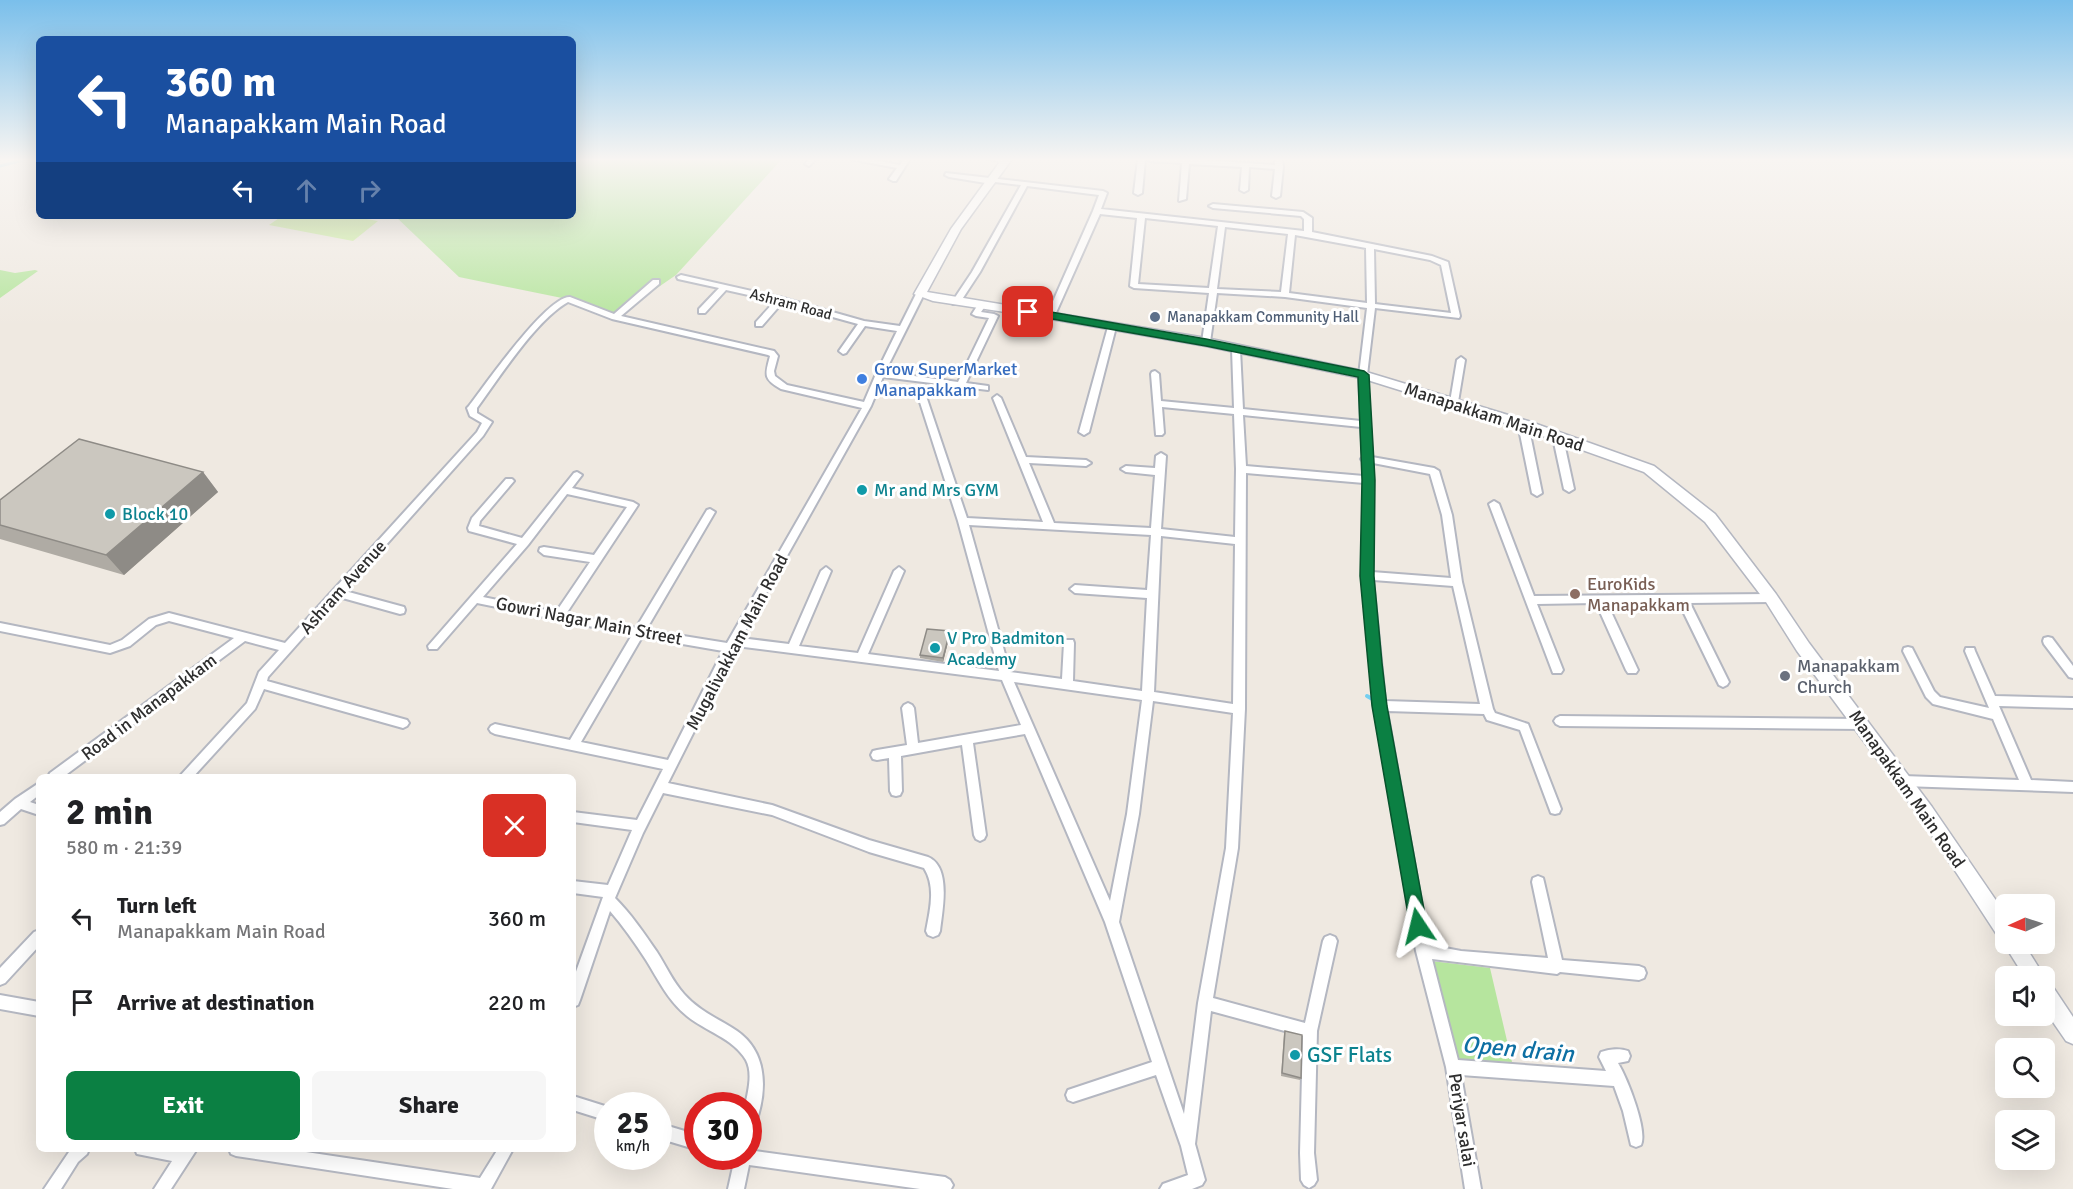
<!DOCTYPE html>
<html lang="en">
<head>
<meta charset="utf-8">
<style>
	:root { --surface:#fff; --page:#f6f6f6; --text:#202124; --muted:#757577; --accent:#0b8043 }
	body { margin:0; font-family:Signika,sans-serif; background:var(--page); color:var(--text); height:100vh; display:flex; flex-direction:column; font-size:22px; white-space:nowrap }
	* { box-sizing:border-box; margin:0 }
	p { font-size:20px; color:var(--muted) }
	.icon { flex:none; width:33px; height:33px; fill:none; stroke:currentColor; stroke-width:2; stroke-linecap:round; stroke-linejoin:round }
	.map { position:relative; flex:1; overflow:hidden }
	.sheet { position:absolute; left:36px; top:774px; width:540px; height:378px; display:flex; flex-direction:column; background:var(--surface); border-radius:9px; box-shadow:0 6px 24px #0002 }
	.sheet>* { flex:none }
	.top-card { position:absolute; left:36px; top:36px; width:540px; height:183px; border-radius:9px; box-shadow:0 6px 24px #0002; background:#1a4fa0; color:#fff; overflow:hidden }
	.needle { width:39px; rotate:267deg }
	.buttons { position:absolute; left:1995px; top:894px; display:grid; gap:12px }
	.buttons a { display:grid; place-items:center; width:60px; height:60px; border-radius:9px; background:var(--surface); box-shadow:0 6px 24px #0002; font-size:30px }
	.speed { position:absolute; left:594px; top:1092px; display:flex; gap:12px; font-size:30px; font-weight:700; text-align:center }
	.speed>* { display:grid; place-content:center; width:78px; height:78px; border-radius:50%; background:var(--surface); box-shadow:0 6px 24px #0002; line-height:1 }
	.speed small { font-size:15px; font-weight:400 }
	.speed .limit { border:9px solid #d22; background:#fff; color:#111 }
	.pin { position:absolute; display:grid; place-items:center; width:51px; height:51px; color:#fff; margin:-26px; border-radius:12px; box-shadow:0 3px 9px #0006 }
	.me { position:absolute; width:66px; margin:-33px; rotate:350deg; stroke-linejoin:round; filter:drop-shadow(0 0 4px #0008) }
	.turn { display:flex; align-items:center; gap:21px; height:126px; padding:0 30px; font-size:27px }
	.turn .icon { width:78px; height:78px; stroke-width:2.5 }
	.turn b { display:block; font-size:42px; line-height:51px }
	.lanes { display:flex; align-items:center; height:57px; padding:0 30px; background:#0003; justify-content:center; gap:30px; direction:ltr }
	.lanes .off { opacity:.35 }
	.round { display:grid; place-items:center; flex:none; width:63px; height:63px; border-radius:9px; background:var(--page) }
	.head { display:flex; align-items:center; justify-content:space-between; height:102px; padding:0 30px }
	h1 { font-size:36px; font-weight:700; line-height:45px }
	.cta { display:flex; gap:12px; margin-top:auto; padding:12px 30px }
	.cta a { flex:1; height:69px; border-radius:9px; background:var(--accent); color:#fff; font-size:24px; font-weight:700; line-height:69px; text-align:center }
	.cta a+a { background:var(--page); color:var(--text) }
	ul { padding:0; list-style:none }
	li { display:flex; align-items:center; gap:18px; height:84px; padding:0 30px }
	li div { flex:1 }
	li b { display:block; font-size:22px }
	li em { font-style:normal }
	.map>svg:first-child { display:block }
	.green { fill:#b6e59e }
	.pitch { fill:#c9ec9a }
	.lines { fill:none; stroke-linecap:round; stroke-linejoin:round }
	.stream-far1 { stroke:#75cff0; stroke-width:3 }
	.stream { stroke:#75cff0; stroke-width:4 }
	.street-casing { stroke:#b4b7c1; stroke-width:4 }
	.secondary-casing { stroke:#b4b7c1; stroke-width:3 }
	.street { fill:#fff; fill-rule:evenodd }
	.secondary { fill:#fff; fill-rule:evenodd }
	.wall { fill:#afaba4 }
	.shaded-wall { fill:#8e8b86 }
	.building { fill:#cbc7bf; stroke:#8e8b86; stroke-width:1.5 }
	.route { fill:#0b8043; stroke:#07532c; stroke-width:1.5 }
	.service-dot { fill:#5c6f8a; stroke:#fff; stroke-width:2 }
	.shop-dot { fill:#3f7fe0; stroke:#fff; stroke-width:2 }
	.culture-dot { fill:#0f9aa8; stroke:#fff; stroke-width:2 }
	.education-dot { fill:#8d6e63; stroke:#fff; stroke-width:2 }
	.worship-dot { fill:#6b7280; stroke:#fff; stroke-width:2 }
	.labels { text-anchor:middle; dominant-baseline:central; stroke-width:6; stroke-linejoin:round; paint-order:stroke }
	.far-street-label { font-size:15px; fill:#2e2e2e; stroke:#fff }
	.far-service-label { font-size:15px; fill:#4e5e75; stroke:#fff; text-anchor:start }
	.shop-label { font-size:18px; fill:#366cbe; stroke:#fff; text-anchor:start }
	.street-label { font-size:18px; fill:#2e2e2e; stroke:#fff }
	.culture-label { font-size:18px; fill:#0d838f; stroke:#fff; text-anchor:start }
	.education-label { font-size:18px; fill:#785e54; stroke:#fff; text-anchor:start }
	.worship-label { font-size:18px; fill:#5b616d; stroke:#fff; text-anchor:start }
	.near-culture-label { font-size:21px; fill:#0d838f; stroke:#fff; text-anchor:start }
	.near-water-label { font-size:24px; font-style:italic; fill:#0d6fa3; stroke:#fff }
</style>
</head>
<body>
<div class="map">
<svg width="2073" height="1189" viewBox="0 0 2073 1189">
	<rect width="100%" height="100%" fill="#efe9e1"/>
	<path class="green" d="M573 159H782L676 275 615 317 567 299 459 277 395 216H573Z
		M0 270 15 273 35 270 38 271 0 298Z
		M1431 961 1490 968 1512 1062 1449 1059Z"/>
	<path class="pitch" d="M282 216H350L378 221 353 241 269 225Z"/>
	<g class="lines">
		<path class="stream-far1" d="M0 166 26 159"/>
		<path class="stream" d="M1367 696 1376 701"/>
		<defs>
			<path id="street" d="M809 159H816L809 166 805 164Z
				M850 159H868L900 165 903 159H910L896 181H893L889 179 897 168Z
				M989 159H1008L1010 161 1006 163Z
				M1138 159H1145L1142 193 1138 195 1134 193Z
				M1146 159H1189L1275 165V159H1282L1283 167 1280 196 1276 198 1272 196 1275 169 1249 167 1248 190 1244 192 1240 190 1242 167 1189 164 1186 199 1179 201 1182 163 1149 161Z
				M946 173 1103 191 1107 193 1101 209 1304 231V219L1301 216 1213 208 1209 206 1213 204 1303 212 1312 218V232L1432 256 1448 262 1460 316 1459 318 1375 308 1367 375 1372 457 1434 468 1439 471 1452 515 1462 582 1493 709 1495 713 1528 724 1561 809 1559 813 1555 814 1551 813 1520 730 1487 720 1484 714 1387 711 1429 945 1461 951 1548 958 1532 882 1533 878 1538 876 1543 878 1544 882 1562 960 1639 966 1644 968 1646 973 1644 978 1639 980 1560 972 1557 974 1432 959 1458 1060 1606 1071 1599 1057 1601 1052C1609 1049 1620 1048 1628 1051L1630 1056 1628 1061 1618 1063C1627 1078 1648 1130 1641 1145L1636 1147 1631 1145 1623 1111 1614 1086 1461 1075 1481 1189H1465L1446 1067 1416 951 1374 706 1362 576 1364 483 1246 473 1245 709 1238 848 1213 998 1305 1023 1323 941 1325 937 1330 935 1335 937 1337 941 1317 1031 1314 1153 1317 1180 1314 1185 1309 1188 1304 1185 1301 1180 1300 1153 1303 1036 1211 1011 1195 1144 1205 1180 1202 1185 1192 1189H1160L1163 1184 1188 1175 1181 1146 1156 1075 1073 1102 1068 1100 1066 1095 1068 1090 1152 1062 1105 922 1025 734 973 743 986 835 984 839 980 841 976 839 974 835 962 745 901 756 902 791 900 795 896 796 892 795 890 791 889 758 877 760 873 759 871 755 873 751 877 750 907 745 902 708 904 705 908 703 912 705 914 708 918 743 1021 725 1002 680 736 646 735 650 668 783 772 805 869 840 928 857C952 867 942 912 940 931L938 935 933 937 928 935 926 931C930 910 936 887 924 868L869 852 772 815 663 793 643 833 615 898C631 914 644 933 657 952 666 966 673 982 684 994 699 1011 719 1019 737 1031 770 1054 767 1096 753 1130L748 1132V1106H745C748 1092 753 1073 746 1060 733 1038 705 1031 687 1016 668 1001 658 979 646 960 635 943 623 926 610 911L580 1000 578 1005 573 1007V980L603 897 573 893V881L608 885 632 830 573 822V812L637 820 663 769 495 734 491 732 489 729 491 726 495 724 570 740 632 635 477 603 437 649H429L428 646 517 544 469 531 468 528 472 518 506 479H512L514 481 480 521 479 526 522 538 574 473 577 472 582 475 572 488 633 502 638 505 566 614 636 628 707 510 710 509 715 512 646 630 727 643 862 408 781 389C763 379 765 375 770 356L768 355 612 319 568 302C536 320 499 378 477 408V413L492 422 483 436 345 591 404 607 405 610 404 613 400 614 339 597 268 677 267 681 407 720 409 723 407 726 403 728 264 689 255 709 193 777H179L247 703 259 672 279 650 245 641 63 777H48L50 773 234 638 169 621 156 625 130 646 110 653 0 631V623L110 645 122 640 149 619 169 613 285 643 477 432 482 423 470 416 467 408 469 406C485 385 547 296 570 297L614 314 653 280H659V284L621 316 774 351 778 356 774 371 775 376 787 385 864 402 876 374 897 331 865 326 846 353 843 354 839 351 858 324 782 303 762 326H756V322L775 301 726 290 705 313H699V309L719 288 678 279 677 277 681 275 783 298 864 321 900 326 917 292H923L924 294 885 372 958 382 989 318 976 316 972 314 979 303H982L986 305 981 312 994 314 998 316 966 383 988 386V390L883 377 871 406 741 638 789 644 821 571 826 567 831 571 799 646 858 653 894 571 899 567 904 571 868 654 999 671 958 521 918 396 919 394H925L926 396 967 518 1043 522 993 398 997 395 1001 398 1026 457 1086 460 1091 463 1086 466 1029 463 1054 523 1151 528 1155 475 1126 472 1121 469 1126 466 1155 468 1156 456 1161 453 1166 456 1161 529 1235 537 1236 469 1234 414 1162 407 1164 433 1162 435H1156L1151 374 1152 372 1155 371 1159 374 1161 401 1234 408 1232 349 1236 346 1240 349 1243 409 1361 421 1359 375 1367 308 1285 297 1217 293 1210 342 1209 344H1203L1202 342 1209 293 1134 288 1130 286 1137 218 1100 214 1055 315 1054 317H1048L1047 315 1093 211 1099 195 1027 186 980 272 959 304H953L952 302 972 272 1021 185 995 182 992 184 949 177 945 175ZM1145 218 1218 226 1209 288 1138 284ZM1225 227 1288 234 1281 292 1217 289ZM1295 235 1366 248 1367 303 1289 293ZM1374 249 1430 260 1441 265 1451 313 1375 304ZM1243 415 1361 427 1363 457 1361 459 1363 461 1364 476 1246 466ZM1373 463 1430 474 1442 515 1451 578 1372 572ZM567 494 627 507 594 555 544 547 540 548 539 551 544 555 590 562 556 612 483 597 528 545ZM969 525 1151 535 1147 590 1075 585 1070 589 1075 593 1147 598 1142 691 1073 681 1074 643 1073 640H1065L1064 643 1062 679 1010 672ZM1161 536 1235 544 1233 704 1154 692ZM1373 580 1453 586 1480 704 1385 701ZM642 637 723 651 668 760 581 742ZM1014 682 1142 700 1127 814 1110 901ZM1153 701 1233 713 1226 848 1198 1003 1184 1114 1119 922 1139 814Z
				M1112 324 1116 327 1089 432 1084 435 1079 432 1108 327Z
				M1461 357 1465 360 1458 402 1454 405 1450 402 1457 360Z
				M1523 421 1528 424 1542 493 1537 496 1532 493 1518 424Z
				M1558 435 1563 438 1574 489 1569 492 1564 489 1553 438Z
				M1494 501 1499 504 1534 596 1771 594 1775 595 1776 598 1775 601 1771 602 1690 603 1729 682 1727 685 1723 687 1719 685 1679 603H1607L1638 670 1636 673H1628L1626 670 1596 603 1537 604 1563 670 1561 673H1553L1489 504Z
				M2048 637 2052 638 2073 666V678L2069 677 2044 644 2043 641 2044 638Z
				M1908 647 1912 648 1934 691 1940 697 1989 708 1965 651 1966 648H1974L1975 651 1995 696 2073 698V708L1999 706 2031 780 2073 782V792L1903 786 1899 785 1897 781 1899 777 1903 776 2019 780 1993 719 1933 704 1926 697 1903 651 1904 648Z
				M1560 716 1862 719 1866 721 1868 724 1866 727 1862 729 1560 726 1556 724 1554 721 1556 718Z
				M39 783V795L30 802 39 805V815L21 809 4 824 0 825V812L15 799Z
				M39 930V946L5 983 0 985V968L34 932Z
				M0 995 39 1002V1016L0 1009Z
				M573 1096 608 1107V1121L573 1110Z
				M658 1123 698 1135V1150L658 1138Z
				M71 1149H89L87 1154 78 1162 61 1189H44Z
				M135 1149H197L171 1189H154L172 1161 137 1154Z
				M229 1149H286L480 1178 498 1149H513L491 1189H453L236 1156 231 1154Z
				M748 1150 945 1177 950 1180 953 1185 951 1189H920L749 1165 744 1189H728L734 1162 732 1156H748Z"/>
			<path id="secondary" d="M1002 159H1012L961 229 927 292 1206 338 1363 371 1528 421 1654 466 1715 514 1776 594 1809 643 1932 807 2006 915V944H2024L2044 976H2024L2004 944 2005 941 1999 938 1920 817 1797 651 1766 602 1705 522 1644 472 1518 427 1361 378 1206 346 1051 319 933 301 914 294 951 229Z
				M2044 982 2051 984 2073 1017V1044L2066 1041 2044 1009Z"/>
		</defs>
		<use href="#street" class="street-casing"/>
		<use href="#secondary" class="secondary-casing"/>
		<use href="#street" class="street"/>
		<use href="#secondary" class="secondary"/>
	</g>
	<path class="wall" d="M203 472 218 492 124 575 0 539V500Z
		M950 634 943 662 920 658V655Z
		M1285 1031 1301 1078 1300 1080 1281 1076 1284 1033Z"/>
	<path class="shaded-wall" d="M203 472 218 492 124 575 106 555Z
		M950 631V634L943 662V658Z"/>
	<path class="building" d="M79 439 203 472 106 555 0 525V500Z
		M927 629 950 631 943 658 920 655Z
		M1285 1031 1302 1035 1301 1078 1282 1073Z"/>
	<linearGradient id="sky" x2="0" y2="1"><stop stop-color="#7abfeb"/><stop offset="0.49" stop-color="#f8f5f2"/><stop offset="1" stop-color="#f8f5f2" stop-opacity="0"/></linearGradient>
	<rect width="2073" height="326" fill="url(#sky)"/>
	<path class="route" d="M1028 308 1206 339 1364 371 1369 375 1375 480 1374 576 1382 663 1387 706 1427 926 1424 931 1418 934 1412 931 1410 926 1372 706 1368 663 1360 576 1362 480 1358 377 1206 346 1024 314 1022 312Z"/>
	<circle class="service-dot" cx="1155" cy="317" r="6"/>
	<circle class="shop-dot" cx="862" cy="379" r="6"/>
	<g class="culture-dot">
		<circle cx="862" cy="490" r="6"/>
		<circle cx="110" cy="514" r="6"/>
		<circle cx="935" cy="648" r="6"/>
		<circle cx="1295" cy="1055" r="6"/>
	</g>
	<circle class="education-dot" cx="1575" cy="594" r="6"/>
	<circle class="worship-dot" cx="1785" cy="676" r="6"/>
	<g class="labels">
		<g class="far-street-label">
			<text transform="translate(791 304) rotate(15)">Ashram Road</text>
		</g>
		<g class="far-service-label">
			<text x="1167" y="317">Manapakkam Community Hall</text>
		</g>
		<g class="shop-label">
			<text x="874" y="369">Grow SuperMarket<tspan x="874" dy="21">Manapakkam</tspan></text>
		</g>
		<g class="street-label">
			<text transform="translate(1494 417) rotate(18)">Manapakkam Main Road</text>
			<text transform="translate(343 587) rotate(-48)">Ashram Avenue</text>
			<text transform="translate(589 621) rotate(11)">Gowri Nagar Main Street</text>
			<text transform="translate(737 642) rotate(-62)">Mugalivakkam Main Road</text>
			<text transform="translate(149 707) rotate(-37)">Road in Manapakkam</text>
			<text transform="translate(1907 789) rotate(55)">Manapakkam Main Road</text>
			<text transform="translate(1462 1120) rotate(81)">Periyar salai</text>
		</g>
		<g class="culture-label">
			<text x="874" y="490">Mr and Mrs GYM</text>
			<text x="122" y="514">Block 10</text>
			<text x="947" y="638">V Pro Badmiton<tspan x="947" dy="21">Academy</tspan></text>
		</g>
		<g class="education-label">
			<text x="1587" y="584">EuroKids<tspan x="1587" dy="21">Manapakkam</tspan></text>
		</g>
		<g class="worship-label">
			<text x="1797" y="666">Manapakkam<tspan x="1797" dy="21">Church</tspan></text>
		</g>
		<g class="near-culture-label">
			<text x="1307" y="1055">GSF Flats</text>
		</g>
		<g class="near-water-label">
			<text transform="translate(1518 1049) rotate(5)">Open drain</text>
		</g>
	</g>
</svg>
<div class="buttons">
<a><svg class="needle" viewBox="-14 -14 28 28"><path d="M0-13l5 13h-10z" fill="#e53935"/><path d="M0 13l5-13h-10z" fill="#757577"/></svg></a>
<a><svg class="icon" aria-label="sound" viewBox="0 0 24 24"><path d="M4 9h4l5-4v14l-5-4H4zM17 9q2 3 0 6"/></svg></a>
<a><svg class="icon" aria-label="search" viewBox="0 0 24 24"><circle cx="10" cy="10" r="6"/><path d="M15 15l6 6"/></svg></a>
<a><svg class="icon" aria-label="layers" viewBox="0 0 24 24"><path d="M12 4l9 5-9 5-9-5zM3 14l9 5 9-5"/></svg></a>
</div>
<div class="speed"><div>25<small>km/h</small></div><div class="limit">30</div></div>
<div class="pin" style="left:1028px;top:312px;background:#d93025"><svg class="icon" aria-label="arrive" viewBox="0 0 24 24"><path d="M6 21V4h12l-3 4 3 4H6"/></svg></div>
<svg class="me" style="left:1418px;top:926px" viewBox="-20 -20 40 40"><path d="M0-17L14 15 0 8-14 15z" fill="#0b8043" stroke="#fff" stroke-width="4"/></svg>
<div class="top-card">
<div class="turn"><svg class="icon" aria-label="left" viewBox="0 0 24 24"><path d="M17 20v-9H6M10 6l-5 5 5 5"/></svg><div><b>360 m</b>Manapakkam Main Road</div></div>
<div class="lanes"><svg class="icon" aria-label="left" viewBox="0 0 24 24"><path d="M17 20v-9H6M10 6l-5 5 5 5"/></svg><svg class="icon off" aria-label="ahead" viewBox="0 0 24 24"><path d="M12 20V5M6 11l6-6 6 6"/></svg><svg class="icon off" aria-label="right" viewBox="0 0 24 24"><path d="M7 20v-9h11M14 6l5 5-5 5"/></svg></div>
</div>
<section class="sheet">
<div class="head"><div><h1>2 min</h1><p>580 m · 21:39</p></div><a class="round" style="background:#d93025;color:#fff"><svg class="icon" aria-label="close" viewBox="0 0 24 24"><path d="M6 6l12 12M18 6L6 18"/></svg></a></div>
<ul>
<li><svg class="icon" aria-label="left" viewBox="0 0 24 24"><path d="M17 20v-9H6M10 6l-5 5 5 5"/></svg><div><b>Turn left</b><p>Manapakkam Main Road</p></div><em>360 m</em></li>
<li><svg class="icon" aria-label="arrive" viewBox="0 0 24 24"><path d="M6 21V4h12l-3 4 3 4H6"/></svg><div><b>Arrive at destination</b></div><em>220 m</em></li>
</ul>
<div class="cta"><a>Exit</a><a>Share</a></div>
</section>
</div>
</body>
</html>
